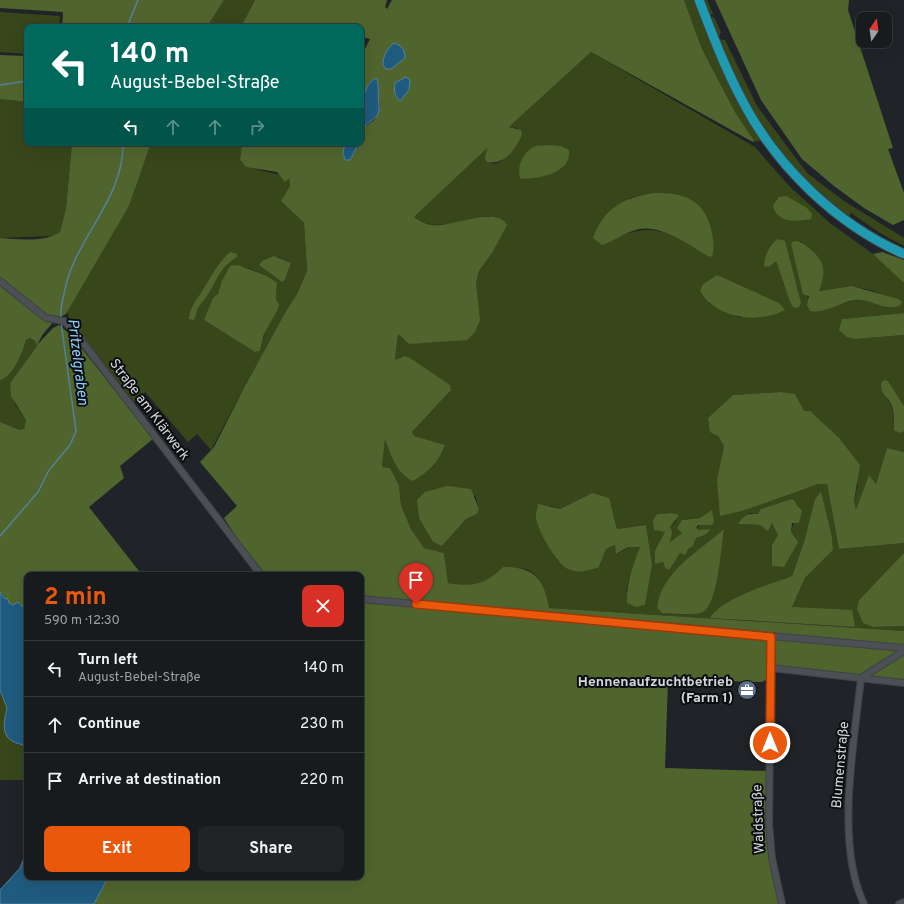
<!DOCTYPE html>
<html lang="en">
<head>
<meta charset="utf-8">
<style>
	:root { --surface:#181b1e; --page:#212427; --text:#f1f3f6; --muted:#9fa1a4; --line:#36393c; --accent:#ea580c }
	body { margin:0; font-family:Overpass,sans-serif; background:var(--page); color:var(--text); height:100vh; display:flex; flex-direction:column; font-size:15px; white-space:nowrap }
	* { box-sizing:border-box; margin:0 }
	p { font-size:13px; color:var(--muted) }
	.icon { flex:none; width:22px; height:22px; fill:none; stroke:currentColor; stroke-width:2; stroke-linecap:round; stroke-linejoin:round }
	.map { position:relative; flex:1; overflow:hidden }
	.sheet { position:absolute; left:24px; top:572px; width:340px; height:308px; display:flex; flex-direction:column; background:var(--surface); border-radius:8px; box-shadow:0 4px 16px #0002,0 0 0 1px var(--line) }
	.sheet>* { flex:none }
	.hud { position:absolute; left:24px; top:24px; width:340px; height:122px; border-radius:8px; box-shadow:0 4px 16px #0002,0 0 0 1px var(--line); background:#00695c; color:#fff; overflow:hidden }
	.needle { width:26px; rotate:13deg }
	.controls { position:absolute; left:856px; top:12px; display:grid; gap:8px }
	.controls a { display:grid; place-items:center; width:36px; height:36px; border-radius:8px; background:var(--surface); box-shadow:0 4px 16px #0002,0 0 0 1px var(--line); font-size:20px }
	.pin { position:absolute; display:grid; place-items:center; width:34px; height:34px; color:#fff; margin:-41px -17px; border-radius:50% 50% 50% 0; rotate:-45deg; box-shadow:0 0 4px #0007 }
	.pin .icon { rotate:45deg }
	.me { position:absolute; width:44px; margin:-22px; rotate:0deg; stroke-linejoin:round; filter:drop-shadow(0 0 3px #0008) }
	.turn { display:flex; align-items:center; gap:14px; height:84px; padding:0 20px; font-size:18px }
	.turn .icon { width:52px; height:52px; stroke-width:2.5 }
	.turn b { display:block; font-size:28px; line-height:34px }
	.lanes { display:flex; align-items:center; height:38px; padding:0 20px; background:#0003; justify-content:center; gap:20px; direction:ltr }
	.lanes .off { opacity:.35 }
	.round { display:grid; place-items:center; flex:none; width:42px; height:42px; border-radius:8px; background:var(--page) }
	.head { display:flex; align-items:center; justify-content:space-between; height:68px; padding:0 20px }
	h1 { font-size:24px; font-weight:700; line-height:30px; color:var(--accent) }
	.cta { display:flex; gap:8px; margin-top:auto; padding:8px 20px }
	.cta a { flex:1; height:46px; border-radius:8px; background:var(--accent); color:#fff; font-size:16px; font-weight:700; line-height:46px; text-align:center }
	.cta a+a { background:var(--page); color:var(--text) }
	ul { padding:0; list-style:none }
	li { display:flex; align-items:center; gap:12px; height:56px; padding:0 20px; border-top:1px solid var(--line) }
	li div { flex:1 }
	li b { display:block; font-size:15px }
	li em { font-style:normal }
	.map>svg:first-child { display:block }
	.green { fill:#37471a; fill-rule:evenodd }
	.forest { fill:#50652e }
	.water { fill:#1f5b7e; stroke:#56809a }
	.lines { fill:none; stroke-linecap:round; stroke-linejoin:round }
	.stream { stroke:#56809a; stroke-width:1.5 }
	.minor-casing { stroke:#3e4246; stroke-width:8 }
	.primary-casing { stroke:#3e4246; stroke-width:11 }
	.minor { stroke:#4c5055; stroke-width:6 }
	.primary { stroke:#209ab1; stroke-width:9 }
	.route-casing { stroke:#983908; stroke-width:10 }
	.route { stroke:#ea580c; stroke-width:7 }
	.labels { text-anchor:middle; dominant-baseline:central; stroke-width:4; stroke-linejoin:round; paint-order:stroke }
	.street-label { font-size:14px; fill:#d5d7db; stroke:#0b0d0f }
	.poi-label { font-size:14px; font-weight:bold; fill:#d5d7db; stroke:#0b0d0f; text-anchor:end }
	.water-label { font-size:15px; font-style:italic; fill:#8fd1fd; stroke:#0b0d0f }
</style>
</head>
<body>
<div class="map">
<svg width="904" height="904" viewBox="0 0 904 904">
	<rect width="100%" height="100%" fill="#202428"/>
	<path class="green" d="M224 0H255L244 21 239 27H207Z
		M684 0H695L718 57 762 140 753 142V139L735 112 702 49Z
		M701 0H707L713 14 709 15 710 17H714L721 32 718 39 725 40 757 106 807 173 844 201 904 238V246L880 233 851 213 848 218C833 205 817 193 804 180 753 126 730 66 701 0Z
		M0 12 60 16 59 27H27V54L0 52Z
		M591 52 755 147 790 187 830 223 873 254H885L892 271 904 283V313L842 319 855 339 904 335V406L888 381H884L881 383C881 395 885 394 890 403 894 411 894 422 894 431L901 433 904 431V452L887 448 876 484 869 476 856 511 854 501 858 484 804 412 780 392 733 395 708 418 724 446 721 462 818 484H827L839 549 904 543V554L859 600 873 627 904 626V631L548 608C547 594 541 573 525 569 519 568 510 568 503 567 485 586 473 587 448 583L444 553 424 548 411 529 401 505 399 485 390 468 382 467 385 438 442 454 445 445 413 436 412 432 451 390 450 385 401 357 395 361 398 334 404 340 476 283 479 271 492 253 489 216 454 224 430 225 413 218 487 147 488 162 494 164 502 161 517 128 509 127ZM652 193H667L709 257C674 233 648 218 608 243L630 198ZM785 241 790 302 776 261ZM800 241C818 256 831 266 818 291L852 286 870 290 902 302 887 307 864 299 855 300 836 305 824 310 808 300ZM717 275 741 318 710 304 703 284ZM821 491 832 537 833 550 805 578 792 607 855 627 710 618 760 588 792 576 804 542 815 499ZM592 493 614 516 617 529 646 525 652 564 626 593 629 578 640 547H629L617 554 615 545 606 549 599 567 558 561 539 526 550 506 560 509ZM475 495 479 509 477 514 466 519 442 546 433 542 427 531ZM792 499 795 501 798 507 791 532 777 539 778 535 772 523 760 525 738 524 750 513 758 514ZM712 511 696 529 709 532 706 535 696 538 693 546 680 553 665 568 663 562 655 564 666 532 653 520 657 514 671 513 676 521 670 527V542L682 533V520L700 518ZM724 530 662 613 657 608C660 577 700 547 724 530Z
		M0 99 27 102V143H72L66 208 60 232 54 236 0 238Z
		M151 143H242L240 160C250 172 274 171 289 178L290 186 281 201 304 223 307 271 297 294 286 311 245 386 211 450 197 434 188 442 145 392 134 402 70 320 67 312 129 206ZM278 257 291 263 285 280 282 282 259 265ZM245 267 267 276 277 284C277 301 272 316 265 332 263 338 262 345 260 351L255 352 204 320 218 294 221 283Z
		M30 338 35 341 37 346 10 383 15 404 26 420 24 430H20L0 422V380C13 377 23 352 26 340Z
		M0 690 7 708C4 724 0 735 18 744 21 745 24 745 27 747V780H0Z"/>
	<path class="forest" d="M0 0H224L207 27H62L63 12 0 8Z
		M255 0H387L385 7 387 9 392 0H684L702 49 735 112 753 139V142L591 52 509 127 521 130 522 135C515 149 505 166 487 162L485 159 487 148 414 217C418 220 425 224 431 225 452 228 496 205 507 225L492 253 479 271 476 283 480 320 475 332 467 340 409 344 398 334 395 360 405 356 410 358 450 385 451 390 412 432 414 436 445 445C439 462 428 472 413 481 396 473 391 455 385 439L382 467 390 468 399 485 401 505 411 529 424 548 444 553 448 583C473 587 485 585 503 567 534 567 544 578 549 608L904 631V681L773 667V676L762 682 668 680 665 768 767 771 766 815 769 858 779 904H94L108 877H361V575H266L237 538 224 518 237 506 200 462 214 447 245 386 286 311 297 294 307 271 304 223 281 201 290 186 289 178 285 182 277 172 246 167 240 160 242 143H322L326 146 328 143H345L344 145 357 149 359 143H361C361 123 374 124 378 114 381 106 378 93 378 85L369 83 361 106V50L365 49 370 39 361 37V27H239L244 21Z
		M715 0H849L848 10 893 148 888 149 904 193V220L893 225 864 208 834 186 802 159 761 100Z
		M0 55 27 56V102L0 99Z
		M72 143H151L129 206 66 314 55 320 43 334 37 345 53 328 59 325 72 336 153 439 120 466 124 478 89 507 142 575H27V611L9 603 0 592V422L20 430 24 429 26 420 11 396 10 383 37 346 35 341 30 338 26 340C23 352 13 377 0 380V238C18 239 44 243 60 232L66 208Z
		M549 145 561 146 569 150C572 174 537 179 521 179 515 168 524 150 536 146 540 145 545 146 549 145Z
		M652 193C681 192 704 198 711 229 713 238 715 247 712 256L709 257C690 245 662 225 639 229 625 232 615 241 602 245L593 238C604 208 622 199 652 193Z
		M786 196 806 207 812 214 811 219C796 222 776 223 773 205L779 197Z
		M778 239 785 241 801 303 799 307 794 308 790 302 776 261 769 267 764 266C764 257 770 244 778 239Z
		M793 241C801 241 804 244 810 249 826 262 826 273 819 291L852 286 898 299 902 302 900 306C896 307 892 307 888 307 876 306 867 298 855 300 840 302 825 314 810 311L807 305 809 296 803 294 791 244Z
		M230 252 237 254V257C220 267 217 280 207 296 204 300 200 304 198 308 196 312 196 317 194 320L189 319C190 305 198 299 204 288 212 275 218 263 230 252Z
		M882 252 904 260V283L873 254Z
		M274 256 291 263 285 280 282 282 259 265 262 261Z
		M238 265 267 276 277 283 276 300 279 304 278 309 264 334 260 351 255 352 204 320 213 298 218 294 221 283 230 266Z
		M717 275 779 303 785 310C763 322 730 320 710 303 706 300 703 295 700 291L703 284Z
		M904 313V335L855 339 847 337 839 330 842 319Z
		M884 380 888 381 904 406V431L901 433 894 431C894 422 895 411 890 402 885 394 881 395 881 383Z
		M780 392 795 394 804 411H810L839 438 860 465 854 501 856 510 869 475 876 484 887 448 904 452V543L839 549 827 484H818L745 510 720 516 717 480 724 446 718 436 710 432 708 418 733 395Z
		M447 486 471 489 479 509 477 514 466 519 442 546 433 542 419 518 417 500 425 492Z
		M821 491 832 537 833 550 805 578 792 607 852 610 855 627 710 618C724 597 769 585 792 576L804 542 815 499Z
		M592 493 609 498 617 529 646 525 652 564 645 605 636 607 627 603C626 583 633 565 640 547H628L616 554 615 545 606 549 599 567C588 571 576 574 566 568 555 560 537 530 536 517 535 513 538 508 538 504L560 509Z
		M792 499 795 501 798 507 802 510 799 523H792L791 532 798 542 784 567 772 566V545L778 535 772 523 768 531 760 525 738 524C743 516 748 513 758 514L761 509Z
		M712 510 714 522 712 525H698L696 528 699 530 710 529C708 536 701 536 696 538L693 546 688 549 685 555 680 553 669 570 665 568 663 562 655 564V551L665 532 654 530 653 520 657 514 671 513 679 515 670 527 672 532 670 542 682 533 677 528 682 520 700 518Z
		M724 529C721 546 718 604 703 612 696 616 671 613 662 613L657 608C660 573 700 550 724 529Z
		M904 553V626L873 627 863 623 857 609 859 600Z"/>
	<path class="water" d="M394 43C402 45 405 51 405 58L391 69H386L383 65C383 55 387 49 394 43Z
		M406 77 410 80 409 90 400 101C394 95 394 90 395 83Z
		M377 78 378 84 379 111 377 116 366 125 361 138C361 124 359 83 377 78Z
		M345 143H359L350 160H345L343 153Z
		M0 592 4 598 8 599 9 603 13 605 18 602 27 611V747C22 744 17 744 12 741 0 733 5 719 7 708L0 690Z
		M27 851V877H108L94 904H0V890L20 868Z"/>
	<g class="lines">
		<path class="stream" d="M127 27 138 0
			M0 85 27 81
			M61 319C60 311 62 302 64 294 73 239 124 201 123 143
			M50 469 70 445 76 431 61 322
			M0 536 38 492 49 470"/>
		<defs>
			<path id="minor" d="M0 281 46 318 64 321 75 332 261 575
				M361 599 904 648
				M771 637 769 824 772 858 782 904
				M771 668 904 683
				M864 904C835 843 854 744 861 678L904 651
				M899 904 904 902"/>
			<path id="primary" d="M699 0C712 34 725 68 742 100 776 166 836 224 904 254"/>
		</defs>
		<use href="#minor" class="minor-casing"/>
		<use href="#primary" class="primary-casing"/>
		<use href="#minor" class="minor"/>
		<use href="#primary" class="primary"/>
	</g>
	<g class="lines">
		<defs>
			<path id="route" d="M416 604 771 637 770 743"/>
		</defs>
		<use href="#route" class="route-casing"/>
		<use href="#route" class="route"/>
	</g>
	<defs>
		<symbol id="office-disc" viewBox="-11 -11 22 22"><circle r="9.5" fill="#5c6f8a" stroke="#0b0d0f"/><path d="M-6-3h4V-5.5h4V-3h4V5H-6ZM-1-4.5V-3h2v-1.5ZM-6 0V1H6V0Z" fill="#fff"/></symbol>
	</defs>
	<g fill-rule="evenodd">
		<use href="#office-disc" x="736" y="679" width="22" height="22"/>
	</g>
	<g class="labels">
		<g class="street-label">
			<text transform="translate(149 410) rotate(53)">Straße am Klärwerk</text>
			<text transform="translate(841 765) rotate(-85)">Blumenstraße</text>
			<text transform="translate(759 819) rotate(-92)">Waldstraße</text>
		</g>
		<g class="poi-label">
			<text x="733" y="682">Hennenaufzuchtbetrieb<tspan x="733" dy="16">(Farm 1)</tspan></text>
		</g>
		<g class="water-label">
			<text transform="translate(77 362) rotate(83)">Pritzelgraben</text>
		</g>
	</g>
</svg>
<div class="controls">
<a><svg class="needle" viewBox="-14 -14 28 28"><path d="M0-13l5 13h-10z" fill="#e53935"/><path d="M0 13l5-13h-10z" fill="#9fa1a4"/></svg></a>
</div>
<div class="pin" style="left:416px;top:604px;background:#d93025"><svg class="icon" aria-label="arrive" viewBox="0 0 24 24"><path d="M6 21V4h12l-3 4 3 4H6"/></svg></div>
<svg class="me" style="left:770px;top:743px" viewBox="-20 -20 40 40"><circle r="17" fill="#ea580c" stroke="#fff" stroke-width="3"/><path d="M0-11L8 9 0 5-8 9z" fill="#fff"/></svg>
<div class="hud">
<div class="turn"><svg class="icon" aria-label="left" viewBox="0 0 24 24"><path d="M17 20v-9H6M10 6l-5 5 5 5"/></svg><div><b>140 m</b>August-Bebel-Straße</div></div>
<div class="lanes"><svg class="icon" aria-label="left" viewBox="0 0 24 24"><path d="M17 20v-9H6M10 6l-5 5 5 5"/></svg><svg class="icon off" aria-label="ahead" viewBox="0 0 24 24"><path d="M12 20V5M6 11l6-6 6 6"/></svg><svg class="icon off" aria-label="ahead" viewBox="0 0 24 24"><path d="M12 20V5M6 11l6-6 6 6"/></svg><svg class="icon off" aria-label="right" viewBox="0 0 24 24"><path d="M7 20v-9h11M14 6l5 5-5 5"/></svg></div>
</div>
<section class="sheet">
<div class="head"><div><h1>2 min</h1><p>590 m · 12:30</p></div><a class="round" style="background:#d93025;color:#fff"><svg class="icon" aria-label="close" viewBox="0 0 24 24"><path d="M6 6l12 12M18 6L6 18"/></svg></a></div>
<ul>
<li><svg class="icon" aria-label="left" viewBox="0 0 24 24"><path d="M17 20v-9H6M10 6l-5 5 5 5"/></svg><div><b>Turn left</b><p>August-Bebel-Straße</p></div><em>140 m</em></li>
<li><svg class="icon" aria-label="ahead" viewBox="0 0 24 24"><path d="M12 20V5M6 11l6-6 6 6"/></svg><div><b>Continue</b></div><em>230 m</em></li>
<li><svg class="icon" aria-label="arrive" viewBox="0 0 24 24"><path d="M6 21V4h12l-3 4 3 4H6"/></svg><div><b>Arrive at destination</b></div><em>220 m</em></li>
</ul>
<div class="cta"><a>Exit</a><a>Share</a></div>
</section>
</div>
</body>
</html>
